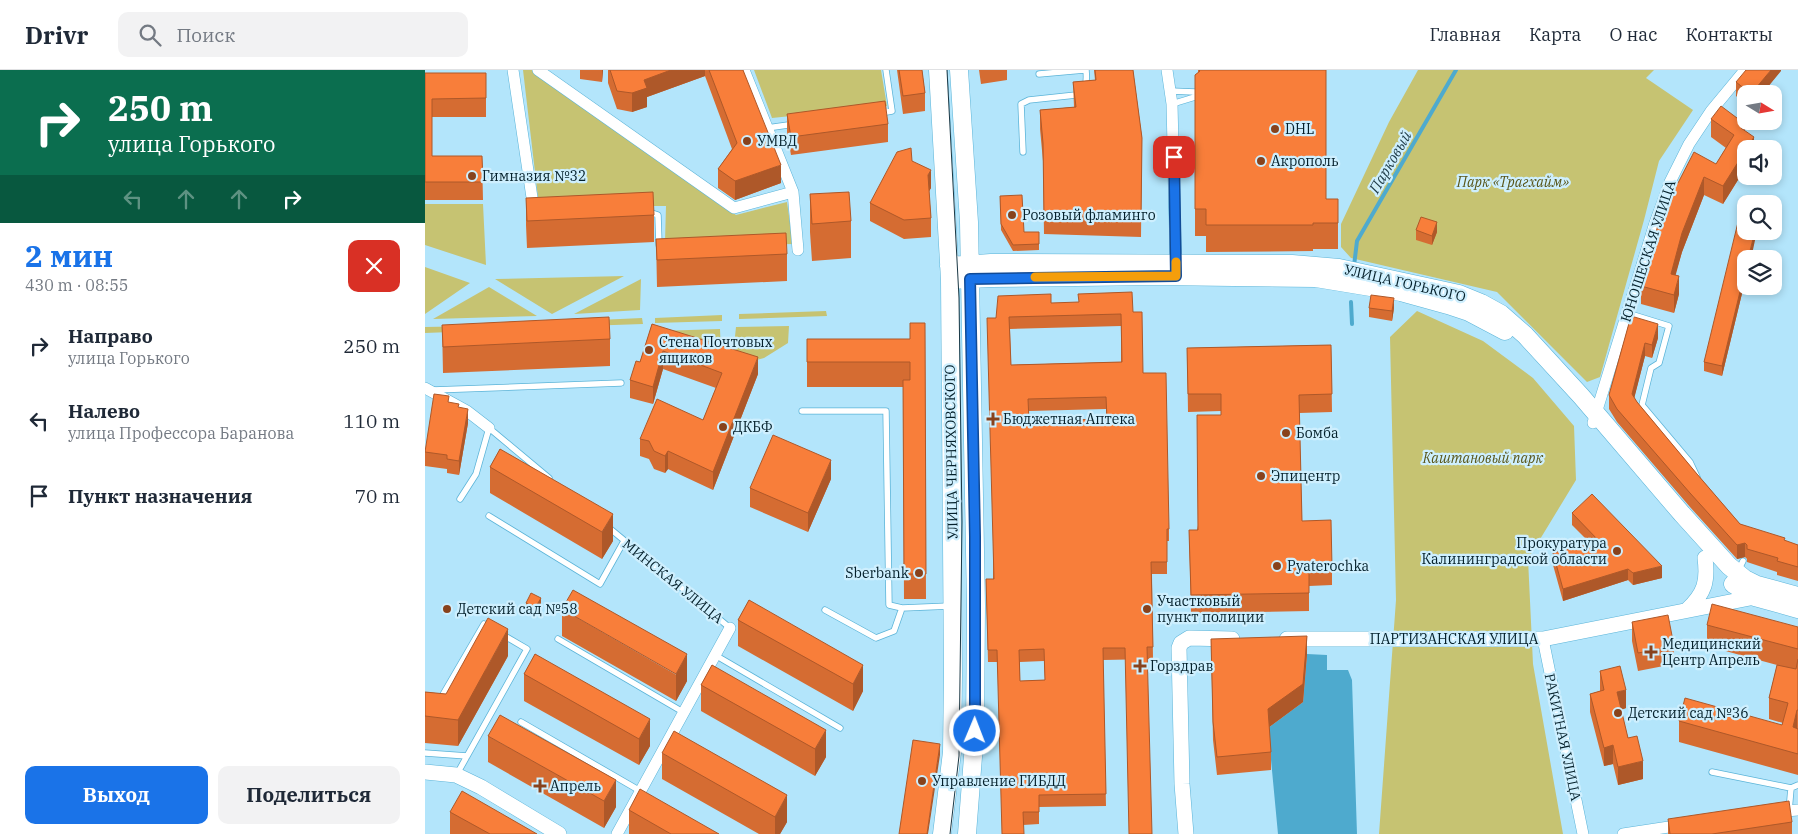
<!DOCTYPE html>
<html lang="ru">
<head>
<meta charset="utf-8">
<style>
	:root { --surface:#fff; --page:#f2f2f3; --text:#1f2937; --muted:#747a83; --line:#e0e1e3; --accent:#1a73e8 }
	body { margin:0; font-family:"IBM Plex Serif",serif; background:var(--page); color:var(--text); height:100vh; display:flex; flex-direction:column; font-size:19px; white-space:nowrap }
	* { box-sizing:border-box; margin:0 }
	p { font-size:16px; color:var(--muted) }
	.icon { flex:none; width:28px; height:28px; fill:none; stroke:currentColor; stroke-width:2; stroke-linecap:round; stroke-linejoin:round }
	.map { position:relative; flex:1; overflow:hidden }
	.side { display:flex; flex-direction:column; background:var(--surface); width:425px }
	.side>* { flex:none }
	.hud { background:#0b6e4f; color:#fff; overflow:hidden }
	.needle { width:32px; rotate:101deg }
	.controls { position:absolute; left:1312px; top:15px; display:grid; gap:10px }
	.controls a { display:grid; place-items:center; width:45px; height:45px; border-radius:10px; background:var(--surface); box-shadow:0 2px 8px #0003; font-size:25px }
	.pin { position:absolute; display:grid; place-items:center; width:42px; height:42px; color:#fff; margin:-21px; border-radius:10px; box-shadow:0 2px 8px #0006 }
	.me { position:absolute; width:55px; margin:-28px; rotate:1deg; stroke-linejoin:round; filter:drop-shadow(0 0 4px #0008) }
	.turn { display:flex; align-items:center; gap:18px; height:105px; padding:0 25px; font-size:22px }
	.turn .icon { width:65px; height:65px; stroke-width:2.5 }
	.turn b { display:block; font-size:35px; line-height:42px }
	.lanes { display:flex; align-items:center; height:48px; padding:0 25px; background:#0003; justify-content:center; gap:25px; direction:ltr }
	.lanes .off { opacity:.35 }
	.round { display:grid; place-items:center; flex:none; width:52px; height:52px; border-radius:10px; background:var(--page) }
	.summary { display:flex; align-items:center; justify-content:space-between; height:85px; padding:0 25px }
	h1 { font-size:30px; font-weight:700; line-height:38px; color:var(--accent) }
	.button { display:flex; gap:10px; margin-top:auto; padding:10px 25px }
	.button a { flex:1; height:58px; border-radius:10px; background:var(--accent); color:#fff; font-size:20px; font-weight:700; line-height:58px; text-align:center }
	.button a+a { background:var(--page); color:var(--text) }
	ul { padding:0; list-style:none }
	li { display:flex; align-items:center; gap:15px; height:75px; padding:0 25px }
	li div { flex:1 }
	li b { display:block; font-size:19px }
	li em { font-style:normal }
	header { display:flex; align-items:center; gap:30px; box-sizing:border-box; height:70px; padding:0 25px; background:var(--surface); border-bottom:1px solid var(--line) }
	header strong { font-size:24px }
	nav { display:flex; gap:28px; margin-inline-start:auto; font-size:18px }
	.search { width:350px; height:45px; background:var(--page); display:flex; align-items:center; gap:12px; box-sizing:border-box; padding:0 18px; border-radius:10px; color:var(--muted); font-size:19px }
	main { display:flex; flex:1; min-height:0 }
	.map>svg:first-child { display:block }
	.green { fill:#c6c372 }
	.water { fill:#4eaace }
	.lines { fill:none; stroke-linecap:round; stroke-linejoin:round }
	.stream { stroke:#4eaace; stroke-width:4 }
	.lane-casing { stroke:#5bb4d8; stroke-width:7 }
	.street-casing { stroke:#5bb4d8; stroke-width:12 }
	.secondary-casing { stroke:#5bb4d8; stroke-width:16 }
	.primary-casing { stroke:#5bb4d8; stroke-width:19 }
	.lane { stroke:#fff; stroke-width:5.5 }
	.street { stroke:#fff; stroke-width:11 }
	.secondary { stroke:#fff; stroke-width:15 }
	.primary { stroke:#fff; stroke-width:18 }
	.tram { stroke:#1a3845; stroke-width:1 }
	.wall { fill:#d56c32; fill-rule:evenodd }
	.shaded-wall { fill:#ae5829 }
	.building { fill:#f87e3a; stroke:#ae5829; fill-rule:evenodd }
	.route-casing { stroke:#114b97; stroke-width:12 }
	.route { stroke:#1a73e8; stroke-width:9 }
	.slow { stroke:#f59e0b; stroke-width:9 }
	.poi-dot { fill:#88421c; stroke:#ceeffe; stroke-width:2 }
	.labels { text-anchor:middle; dominant-baseline:central; stroke-width:4.5; stroke-linejoin:round; paint-order:stroke }
	.poi-label { font-size:14px; fill:#04202b; stroke:#ceeffe; text-anchor:start }
	.park-label { font-size:14px; font-style:italic; fill:#585519; stroke:#ceeffe }
	.street-label { font-size:14px; fill:#04202b; stroke:#ceeffe }
	.water-label { font-size:15px; font-style:italic; fill:#1f3b47; stroke:#ceeffe }
</style>
</head>
<body>
<header>
<strong>Drivr</strong>
<div class="search"><svg class="icon" aria-label="search" viewBox="0 0 24 24"><circle cx="10" cy="10" r="6"/><path d="M15 15l6 6"/></svg>Поиск</div>
<nav><a>Главная</a><a>Карта</a><a>О нас</a><a>Контакты</a></nav>
</header>
<main>
<section class="side">
<div class="hud">
<div class="turn"><svg class="icon" aria-label="right" viewBox="0 0 24 24"><path d="M7 20v-9h11M14 6l5 5-5 5"/></svg><div><b>250 m</b>улица Горького</div></div>
<div class="lanes"><svg class="icon off" aria-label="left" viewBox="0 0 24 24"><path d="M17 20v-9H6M10 6l-5 5 5 5"/></svg><svg class="icon off" aria-label="ahead" viewBox="0 0 24 24"><path d="M12 20V5M6 11l6-6 6 6"/></svg><svg class="icon off" aria-label="ahead" viewBox="0 0 24 24"><path d="M12 20V5M6 11l6-6 6 6"/></svg><svg class="icon" aria-label="right" viewBox="0 0 24 24"><path d="M7 20v-9h11M14 6l5 5-5 5"/></svg></div>
</div>
<div class="summary"><div><h1>2 мин</h1><p>430 m · 08:55</p></div><a class="round" style="background:#d93025;color:#fff"><svg class="icon" aria-label="close" viewBox="0 0 24 24"><path d="M6 6l12 12M18 6L6 18"/></svg></a></div>
<ul>
<li><svg class="icon" aria-label="right" viewBox="0 0 24 24"><path d="M7 20v-9h11M14 6l5 5-5 5"/></svg><div><b>Направо</b><p>улица Горького</p></div><em>250 m</em></li>
<li><svg class="icon" aria-label="left" viewBox="0 0 24 24"><path d="M17 20v-9H6M10 6l-5 5 5 5"/></svg><div><b>Налево</b><p>улица Профессора Баранова</p></div><em>110 m</em></li>
<li><svg class="icon" aria-label="arrive" viewBox="0 0 24 24"><path d="M6 21V4h12l-3 4 3 4H6"/></svg><div><b>Пункт назначения</b></div><em>70 m</em></li>
</ul>
<div class="button"><a>Выход</a><a>Поделиться</a></div>
</section>
<div class="map">
<svg width="1373" height="764" viewBox="0 0 1373 764">
	<rect width="100%" height="100%" fill="#b3e5fb"/>
	<path class="green" d="M98 0H112L311 145 362 132 368 174 257 177 240 172 241 136H114Z
		M329 0H456L462 36 347 48Z
		M993 0H1229L1221 8 1268 40 1234 91 1219 150 1175 307 1162 312 1072 222 926 188 916 177V154L964 52Z
		M0 134H58L61 195 0 175Z
		M0 197 45 213 0 244Z
		M199 206 127 244 70 209Z
		M216 209 215 240 149 244Z
		M64 217 112 246 8 249Z
		M401 241 402 246 314 249V244Z
		M992 241 1058 271 1108 308 1149 356 1151 410 1103 489 1108 594 1138 764H954L971 530 965 267Z
		M297 245V251L230 253V248Z
		M217 248 218 254 130 257 129 252Z
		M51 256V261L0 263V257Z
		M364 256 363 273 339 288 328 291 308 285 311 257Z
		M295 259 296 284 233 261Z"/>
	<path class="water" d="M882 584 902 585V600H923L927 610 932 764H853L843 658 878 632Z"/>
	<g class="lines">
		<path class="stream" d="M929 196 932 171 1031 0
			M926 232 927 254"/>
		<defs>
			<path id="lane" d="M614 4 659 0
				M745 21 770 22
				M747 34 770 27
				M456 43 467 41 461 0
				M342 58 370 54
				M598 82 596 34 604 30 651 25C662 19 662 11 661 0
				M224 142 233 145 234 175
				M1202 243 1244 256 1234 293 1226 298 1217 335 1265 392 1272 407
				M8 320 196 313
				M377 341H461L464 535 477 538 525 536
				M35 429 51 404 64 358 124 408
				M64 446 175 514 199 471
				M183 457 305 558
				M1313 501 1318 491
				M400 540 451 568 469 561 477 538
				M133 569 258 642
				M290 585 415 658
				M16 628 59 554 66 558
				M96 652 217 722
				M0 683 42 686
				M1287 702 1366 718 1373 715
				M32 704 102 579 78 565
				M1364 741 1366 718"/>
			<path id="street" d="M88 0 109 141
				M113 0 309 138 368 122
				M319 0 368 122 373 180
				M742 0 747 34 751 200
				M0 318 42 341 64 358
				M1168 353 1230 153 1245 112 1264 74 1286 41 1320 0
				M1118 569 1158 764
				M1350 742 1373 740
				M192 764 305 558
				M1198 764 1257 755"/>
			<path id="secondary" d="M1262 540C1280 523 1283 511 1280 488
				M862 569H1118L1330 527
				M0 702 31 705 56 717 134 764
				M761 764 757 714 754 578 756 573 764 568 807 569"/>
			<path id="primary" d="M513 0 525 210 528 605 527 682 517 764
				M534 0 544 152 551 536 550 661 542 764
				M524 196 566 193 867 194 914 198 1034 224 1056 233 1076 244 1100 265 1156 326 1257 444 1304 496 1320 509 1332 515 1373 526
				M525 210 566 208 732 206 891 208 976 222 1023 235 1044 242 1080 261
				M1308 514 1330 527 1373 539"/>
		</defs>
		<use href="#lane" class="lane-casing"/>
		<use href="#street" class="street-casing"/>
		<use href="#secondary" class="secondary-casing"/>
		<use href="#primary" class="primary-casing"/>
		<use href="#lane" class="lane"/>
		<use href="#street" class="street"/>
		<use href="#secondary" class="secondary"/>
		<use href="#primary" class="primary"/>
		<path class="tram" d="M522 0 534 228 537 452 534 686 525 764"/>
	</g>
	<path class="wall" d="M155 0H178L177 12 155 9Z
		M183 0H318L356 113 310 130 293 118V99L307 79 280 6 222 27V37L207 42 192 39 183 13Z
		M472 0H497L500 23V41L478 44Z
		M554 0H582V10L556 14Z
		M669 0H708L717 68 716 167 619 164 618 91 615 59V40L649 37 648 12 670 10Z
		M773 0H901V129H913V179H888V181L781 182V166H770V5L773 3Z
		M1356 0 1337 24H1321V34L1311 26V12Z
		M0 3H61V47H7V86H57L58 130H0Z
		M362 44 463 54V72L366 85 362 62Z
		M1286 49 1320 61 1329 79H1321V97L1298 134 1279 125 1257 182 1250 205 1254 224 1249 243 1216 234V216L1253 113 1291 94 1301 78 1286 67Z
		M487 91 506 118 504 121 506 148V167L479 169 445 151V133Z
		M385 124 426 151V188L387 191 385 162Z
		M575 126 599 162H614V180L588 181 576 160Z
		M101 128 229 145V172L102 178 101 155Z
		M991 160 1012 162 1007 175 991 170Z
		M231 169 362 184V211L232 217Z
		M1321 189V207L1297 306 1279 301V292Z
		M626 233 708 242 744 459V471H742V504H727L728 589 678 590 681 736 614 737V754L598 755 572 592H563L561 509H568L571 248ZM696 256V292L586 295 585 259ZM681 339V349L604 351V341ZM619 591 620 610 595 611V592Z
		M944 238H969L967 251 944 247Z
		M1206 246 1233 268 1227 288 1220 286 1209 328 1212 332 1272 404 1315 454 1360 471 1373 475V511L1352 505V502L1322 492V489L1320 487 1312 489 1265 437 1192 352 1184 339V325Z
		M500 253 501 529H479L478 317H382V269H485Z
		M227 254 333 304 288 420 243 399 240 403 229 399 224 389 215 386V369L278 350 291 318 238 299 228 334 205 328V310L215 292Z
		M17 255 185 269V296L18 303Z
		M906 275 907 342 874 343 877 451 907 497V515L884 516V541L766 543 764 460H772L796 345V341L763 342 762 278Z
		M24 333 34 338 43 353 34 405 22 403V399L0 396V382Z
		M75 379 188 471 177 489 65 423V397Z
		M406 409 383 462 325 437V418Z
		M1147 443 1237 508 1208 515 1203 510 1138 531 1128 495V483L1165 473 1147 455Z
		M324 530 438 621 428 641 313 576V550Z
		M101 533H116L110 543 101 538Z
		M137 539 262 611 251 631 137 566Z
		M1207 552 1249 576V594L1213 601 1207 571Z
		M1282 555 1373 557V705L1254 672V651L1357 655 1358 653 1344 649V628L1352 595 1282 576Z
		M786 569 882 584 878 632 844 657 846 682V700L792 705 788 670Z
		M110 584 225 676 214 695 99 631V604Z
		M83 586 33 676 0 673V622L21 624Z
		M287 595 401 687 390 706 276 641V615Z
		M1175 601 1201 638 1196 640 1203 668 1218 709 1193 715 1188 694 1179 696 1165 642V624L1175 621Z
		M63 666 191 737 179 758 63 692Z
		M237 683 362 752 355 764H334L237 709Z
		M204 740 294 764H204Z
		M25 742 112 764H25Z
		M1243 749 1367 752V764H1243Z"/>
	<path class="shaded-wall" d="M177 0H178L177 12Z
		M246 0H280V6L222 27V37L207 42V23L219 10Z
		M1346 0H1356V1L1337 24H1326Z
		M1320 54V72L1316 58Z
		M1329 67V79H1321V97L1298 134V116Z
		M356 95V113L310 130V111Z
		M506 100V118L503 123V105Z
		M1279 107V125L1257 182 1246 222V204L1257 163Z
		M1012 152V162L1007 175V166Z
		M1330 161H1332L1326 189H1323Z
		M1321 197V207L1297 306V296Z
		M1254 206V224L1249 243V225Z
		M969 228V238L967 251V241Z
		M1233 254V268L1227 288V275Z
		M1220 273V286L1207 337V324Z
		M238 281V299L228 334V317Z
		M333 287V304L288 420V402Z
		M43 339V353L34 405V391Z
		M243 381V399L240 403V386Z
		M406 390V409L383 462V443Z
		M188 444V471L177 489V462Z
		M1320 473V487L1312 489V475Z
		M1237 496V508L1208 515V503Z
		M1203 499V510L1138 531V519Z
		M116 528V533L110 543V538Z
		M83 559V586L33 676V650Z
		M882 566V584L878 632 843 658V639Z
		M262 584V611L251 631V604Z
		M438 595V621L428 641V614Z
		M1201 620V638L1192 641V622Z
		M1372 640V661L1368 657Z
		M225 649V676L214 695V669Z
		M401 660V687L390 706V679Z
		M515 674V685L503 764H502Z
		M1188 675V694L1179 696V678Z
		M1218 691V709L1193 715V697Z
		M191 710V737L179 758V731Z
		M362 725V752L355 764H350V747Z"/>
	<path class="building" d="M185 0H246L219 10 222 18 207 23 192 21Z
		M284 0H318L356 95 310 111 293 99 312 73Z
		M474 0H497L500 23 478 26Z
		M670 0H708L717 68 716 148 619 146 618 73 615 40 651 37 648 12 671 10Z
		M774 0H901V129H913V153H888V155H781V139H770V5L775 1Z
		M1321 0H1346L1326 24 1311 12Z
		M0 3H61V28L7 29V86H57L58 112H0Z
		M460 31 463 54 366 67 362 44Z
		M1296 36 1320 54 1316 58 1329 67 1298 116 1279 107 1257 163 1246 204 1254 206 1249 225 1216 216 1233 155 1250 112 1253 113 1269 82 1291 94 1309 65 1286 49Z
		M486 78 487 91 506 100 503 105 506 148 479 150 445 133 472 82Z
		M228 122 229 145 102 151 101 128Z
		M424 122 426 151 387 154 385 124Z
		M597 125 599 162H614V174L588 175 576 154 575 126Z
		M1315 144 1321 145V161H1330L1323 189H1321V197L1297 296 1279 292Z
		M996 147 1012 152 1007 166 991 160Z
		M361 163 362 184 232 190 231 169Z
		M707 222 708 242H717L718 303H741L744 459H742V492H726L728 577H722L727 764H704L700 578H678L681 724 614 725V742H598L599 764H577L572 580H563L561 509H569L562 248H571L573 226 626 224V233L654 232 653 224ZM696 244 697 292 586 295 584 247ZM681 327 682 349 604 351 603 329ZM619 579 620 610 595 611 594 580Z
		M946 225 969 228 967 241 944 238Z
		M1206 246 1233 254 1227 275 1220 273 1207 324 1212 332 1272 404 1315 454 1360 468 1359 470 1373 475V497L1352 491 1353 488 1322 479V475L1320 473 1312 475 1265 423 1192 339 1184 325Z
		M184 247 185 269 18 277 17 255Z
		M485 253H500L501 504H479L478 310H485V292H382V269H485Z
		M227 254 333 287 288 402 243 381 240 386 229 381 224 371 215 369 232 329 278 350 297 303 238 281 228 317 205 310 211 291 215 292Z
		M906 275 907 324 874 325 877 451 906 450 907 497 884 498V523L766 525 764 460H773L772 345H796V324H763L762 278Z
		M9 324 24 326 23 332 34 334 33 337 43 339 34 391 22 389V385L0 382Z
		M348 365 406 390 383 443 325 418Z
		M75 379 188 444 177 462 65 397Z
		M1167 424 1237 496 1208 503 1203 499 1138 519 1128 483 1174 471 1147 443Z
		M148 520 262 584 251 604 137 539Z
		M106 523 116 528 110 538 101 533Z
		M324 530 438 595 428 614 313 550Z
		M1287 534 1373 557V579L1282 555Z
		M1243 545 1249 576 1213 583 1207 552Z
		M63 548 83 559 33 650 0 646V622L21 624Z
		M882 566 878 614 843 639 846 682 792 687 788 652 786 569Z
		M110 584 225 649 214 669 99 604Z
		M1373 589V640H1372L1368 657 1373 659V684L1254 651 1260 628 1357 655 1363 633 1344 628 1352 595 1371 599Z
		M287 595 401 660 390 679 276 615Z
		M1195 596 1201 620 1192 622 1203 668 1212 666 1218 691 1193 697 1188 675 1179 678 1165 624 1179 620 1175 601Z
		M75 645 191 710 179 731 63 666Z
		M249 661 362 725 350 747 237 683Z
		M488 670 515 674 502 764H474Z
		M215 719 294 764H246L204 740Z
		M37 721 112 764H65L25 742Z
		M1364 731 1367 752 1287 764H1245L1243 749Z"/>
	<g class="lines">
		<defs>
			<path id="route" d="M550 661V467L545 209 751 206 749 87"/>
		</defs>
		<use href="#route" class="route-casing"/>
		<use href="#route" class="route"/>
		<path class="slow" d="M610 207 751 206V192"/>
	</g>
	<g class="poi-dot">
		<circle cx="850" cy="59" r="5"/>
		<circle cx="322" cy="71" r="5"/>
		<circle cx="836" cy="91" r="5"/>
		<circle cx="47" cy="106" r="5"/>
		<circle cx="587" cy="145" r="5"/>
		<circle cx="224" cy="280" r="5"/>
		<path d="M565.5 341.5h5v5h5v5h-5v5h-5v-5h-5v-5h5z"/>
		<circle cx="298" cy="357" r="5"/>
		<circle cx="861" cy="363" r="5"/>
		<circle cx="836" cy="406" r="5"/>
		<circle cx="1192" cy="481" r="5"/>
		<circle cx="852" cy="496" r="5"/>
		<circle cx="494" cy="503" r="5"/>
		<circle cx="22" cy="539" r="5"/>
		<circle cx="722" cy="539" r="5"/>
		<path d="M1223.5 574.5h5v5h5v5h-5v5h-5v-5h-5v-5h5z"/>
		<path d="M712.5 588.5h5v5h5v5h-5v5h-5v-5h-5v-5h5z"/>
		<circle cx="1193" cy="643" r="5"/>
		<circle cx="497" cy="711" r="5"/>
		<path d="M112.5 708.5h5v5h5v5h-5v5h-5v-5h-5v-5h5z"/>
	</g>
	<g class="labels">
		<g class="poi-label">
			<text x="860" y="59">DHL</text>
			<text x="332" y="71">УМВД</text>
			<text x="846" y="91">Акрополь</text>
			<text x="57" y="106">Гимназия №32</text>
			<text x="597" y="145">Розовый фламинго</text>
			<text x="234" y="272">Стена Почтовых<tspan x="234" dy="16">ящиков</tspan></text>
			<text x="578" y="349">Бюджетная Аптека</text>
			<text x="308" y="357">ДКБФ</text>
			<text x="871" y="363">Бомба</text>
			<text x="846" y="406">Эпицентр</text>
			<text x="1182" y="473" text-anchor="end">Прокуратура<tspan x="1182" dy="16">Калининградской области</tspan></text>
			<text x="862" y="496">Pyaterochka</text>
			<text x="484" y="503" text-anchor="end">Sberbank</text>
			<text x="732" y="531">Участковый<tspan x="732" dy="16">пункт полиции</tspan></text>
			<text x="32" y="539">Детский сад №58</text>
			<text x="1237" y="574">Медицинский<tspan x="1237" dy="16">Центр Апрель</tspan></text>
			<text x="725" y="596">Горздрав</text>
			<text x="1203" y="643">Детский сад №36</text>
			<text x="507" y="711">Управление ГИБДД</text>
			<text x="125" y="716">Апрель</text>
		</g>
		<g class="park-label">
			<text x="1088" y="112">Парк «Трагхайм»</text>
			<text x="1058" y="388">Каштановый парк</text>
		</g>
		<g class="street-label">
			<text transform="translate(1223 181) rotate(-72)">ЮНОШЕСКАЯ УЛИЦА</text>
			<text transform="translate(980 213) rotate(13)">УЛИЦА ГОРЬКОГО</text>
			<text transform="translate(526 382) rotate(-91)">УЛИЦА ЧЕРНЯХОВСКОГО</text>
			<text transform="translate(248 511) rotate(39)">МИНСКАЯ УЛИЦА</text>
			<text x="1029" y="569">ПАРТИЗАНСКАЯ УЛИЦА</text>
			<text transform="translate(1138 667) rotate(78)">РАКИТНАЯ УЛИЦА</text>
		</g>
		<g class="water-label">
			<text transform="translate(965 92) rotate(-60)">Парковый</text>
		</g>
	</g>
</svg>
<div class="controls">
<a><svg class="needle" viewBox="-14 -14 28 28"><path d="M0-13l5 13h-10z" fill="#e53935"/><path d="M0 13l5-13h-10z" fill="#747a83"/></svg></a>
<a><svg class="icon" aria-label="sound" viewBox="0 0 24 24"><path d="M4 9h4l5-4v14l-5-4H4zM17 9q2 3 0 6"/></svg></a>
<a><svg class="icon" aria-label="search" viewBox="0 0 24 24"><circle cx="10" cy="10" r="6"/><path d="M15 15l6 6"/></svg></a>
<a><svg class="icon" aria-label="layers" viewBox="0 0 24 24"><path d="M12 4l9 5-9 5-9-5zM3 14l9 5 9-5"/></svg></a>
</div>
<div class="pin" style="left:749px;top:87px;background:#d93025"><svg class="icon" aria-label="arrive" viewBox="0 0 24 24"><path d="M6 21V4h12l-3 4 3 4H6"/></svg></div>
<svg class="me" style="left:550px;top:661px" viewBox="-20 -20 40 40"><circle r="17" fill="#1a73e8" stroke="#fff" stroke-width="3"/><path d="M0-11L8 9 0 5-8 9z" fill="#fff"/></svg>
</div>
</main>
</body>
</html>
